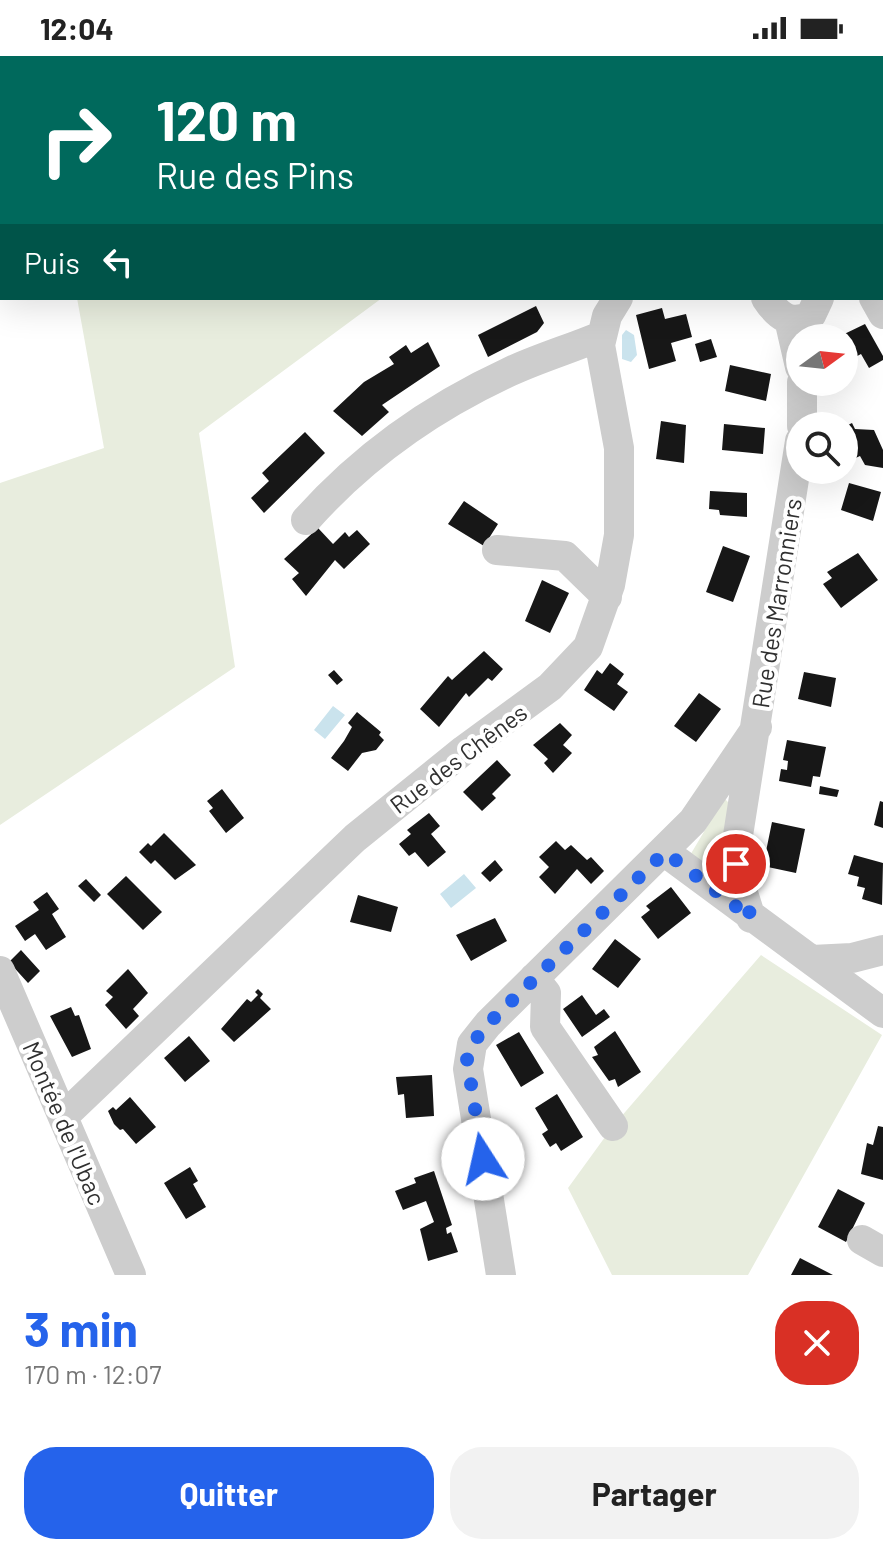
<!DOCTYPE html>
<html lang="fr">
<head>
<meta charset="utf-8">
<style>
	:root { --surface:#fff; --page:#f2f2f2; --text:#222; --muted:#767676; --accent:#2563eb }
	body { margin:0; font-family:Barlow,sans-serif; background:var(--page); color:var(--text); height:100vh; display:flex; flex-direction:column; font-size:30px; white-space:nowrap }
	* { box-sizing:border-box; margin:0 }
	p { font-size:26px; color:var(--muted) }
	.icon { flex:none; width:44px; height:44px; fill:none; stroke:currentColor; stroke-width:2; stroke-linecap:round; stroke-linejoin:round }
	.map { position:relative; height:1219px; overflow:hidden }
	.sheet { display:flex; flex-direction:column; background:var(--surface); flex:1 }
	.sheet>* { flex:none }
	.banner { position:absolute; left:0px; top:0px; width:884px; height:244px; box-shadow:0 8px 32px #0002; background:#00695c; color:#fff; overflow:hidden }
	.needle { width:52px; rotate:75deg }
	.tools { position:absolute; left:786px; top:268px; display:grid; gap:16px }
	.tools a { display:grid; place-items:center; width:72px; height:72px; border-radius:50%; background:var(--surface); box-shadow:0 8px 32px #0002; font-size:40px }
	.pin { position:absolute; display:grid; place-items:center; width:68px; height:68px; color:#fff; margin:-34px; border:4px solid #fff; border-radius:50%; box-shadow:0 2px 8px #0007 }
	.me { position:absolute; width:88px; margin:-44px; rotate:350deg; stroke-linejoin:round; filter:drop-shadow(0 0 6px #0008) }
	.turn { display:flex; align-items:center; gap:28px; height:168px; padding:0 24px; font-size:36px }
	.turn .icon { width:104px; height:104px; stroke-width:2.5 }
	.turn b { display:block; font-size:56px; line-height:68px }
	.then { display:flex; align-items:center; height:76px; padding:0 24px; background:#0003; gap:16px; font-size:30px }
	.round { display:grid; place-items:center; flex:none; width:84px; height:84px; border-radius:32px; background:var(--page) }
	.headline { display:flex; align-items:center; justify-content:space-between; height:136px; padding:0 24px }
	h1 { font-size:48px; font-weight:700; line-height:60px; color:var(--accent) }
	.primary-button { display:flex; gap:16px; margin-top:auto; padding:16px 24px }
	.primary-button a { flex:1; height:92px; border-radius:32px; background:var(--accent); color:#fff; font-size:32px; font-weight:700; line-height:92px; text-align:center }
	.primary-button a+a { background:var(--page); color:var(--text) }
	.status { display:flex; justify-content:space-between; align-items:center; height:56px; padding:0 40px; background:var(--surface); direction:ltr }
	.status svg { height:22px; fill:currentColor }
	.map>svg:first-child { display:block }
	.green { fill:#e8edde }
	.water { fill:#cae3ed }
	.building { fill:#171717 }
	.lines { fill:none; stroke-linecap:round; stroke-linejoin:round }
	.minor { stroke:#cdcdcd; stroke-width:30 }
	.route { stroke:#2563eb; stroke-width:14; stroke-dasharray:0 25.2 }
	.labels { text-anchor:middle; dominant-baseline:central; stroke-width:8; stroke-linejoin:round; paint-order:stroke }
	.street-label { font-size:24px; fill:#303030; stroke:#fff }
</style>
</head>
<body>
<div class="status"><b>12:04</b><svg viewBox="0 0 49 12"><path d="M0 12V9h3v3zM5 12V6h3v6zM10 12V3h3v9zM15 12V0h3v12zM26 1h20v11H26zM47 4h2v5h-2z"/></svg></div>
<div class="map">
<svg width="883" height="1219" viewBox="0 0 883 1219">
	<rect width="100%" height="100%" fill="#fff"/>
	<path class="green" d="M33 0H634L632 2Z
		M77 242H382L199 377 235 611 0 769V427L104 392Z
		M724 742 729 747 721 819 689 801Z
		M761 899 882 979 748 1219H612L568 1132 613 1070Z"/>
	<path class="water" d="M626 274 634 279 637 299 631 306 622 303V279Z
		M333 650 345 659 325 683 314 674Z
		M464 818 476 832 451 852 440 838Z"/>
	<path class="building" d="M536 250 544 267 537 276 488 301 478 279Z
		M662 252 665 263 686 258 692 281 671 287 676 305 649 313 636 259Z
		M865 268 883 300V304L869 312 861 298 844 307V282H836Z
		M711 283 717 301 700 306 695 288Z
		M428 286 440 310 382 349 389 356 362 380 333 355 364 326 394 308 389 301 406 289 411 297Z
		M730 309 771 318 766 345 725 335Z
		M661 365 686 369 684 407 656 403Z
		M852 367 855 373 874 374 883 394V412L865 409 860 400 849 405 844 396V371Z
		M724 368 765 372 763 398 722 394Z
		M305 376 325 397 264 457 251 442 269 425 262 417Z
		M849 427 881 436 873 465 841 454Z
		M710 435 747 437V461L720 459 719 454 709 453Z
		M464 445 498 468 484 490 448 468Z
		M318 472 333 488 345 476 349 481 357 474 370 488 344 513 335 504 306 540 292 523 299 517 284 503Z
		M723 490 750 500 733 546 706 536Z
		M858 497 878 524 841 552 823 528 832 522 827 516Z
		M542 524 569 537 550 577 525 565Z
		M484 595 503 613 492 625 488 622 469 641 466 637 439 671 420 653 448 620 452 624Z
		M610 607 624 618 617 628 628 636 614 655 584 634 597 614 602 618Z
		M334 614 343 624 337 629 328 619Z
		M804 616 836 622 831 651 798 643Z
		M699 637 721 653 696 686 674 670Z
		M357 656 381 676 379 679 384 684 376 694 362 697 348 715 331 702 344 685 352 671 348 667Z
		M560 667 572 679 563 689 572 697 553 717 544 707 548 703 533 689Z
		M787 684 826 691 820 721 813 720 811 731 779 725 781 713 787 714 788 705 783 704Z
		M497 704 511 719 492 738 496 742 482 755 463 736Z
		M820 730 839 734 837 741 819 738Z
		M222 733 244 762 226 777 209 755 213 752 207 745Z
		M880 745 883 746V772L874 769Z
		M429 757 440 770 431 778 446 796 428 811 415 796 409 800 399 788 411 778 407 774Z
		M772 766 805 773 796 817 763 810Z
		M164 777 196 809 175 824 155 804 151 808 139 796 148 787 151 790Z
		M556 785 565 794 571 789 587 804 591 801 604 815 591 828 577 813 555 838 539 821 549 811 539 801Z
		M854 799 883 807 882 849 862 843 865 832 857 830 859 821 848 818Z
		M495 804 503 814 490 826 481 817Z
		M126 820 162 856 143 874 107 838Z
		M86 823 101 839 94 846 78 830Z
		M671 831 691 857 658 883 641 861 650 854 646 850Z
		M47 836 59 853 52 858 66 881 46 894 35 878 25 885 15 870 39 854 33 846Z
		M358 839 398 851 391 876 350 866Z
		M495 862 507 885 471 905 456 879Z
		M615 883 641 903 618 932 592 913Z
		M21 894 40 915 28 927 9 906Z
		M128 913 148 937 133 953 139 960 126 973 105 949 113 941 106 935Z
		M258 933 263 938 260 942 271 953 234 986 221 973 247 943 251 946 258 939 255 936Z
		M582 939 596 959 604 953 610 961 582 981 563 953Z
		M71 951 75 960 79 959 91 993 72 1001 50 960Z
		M615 975 641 1016 618 1031 615 1023 609 1025 592 1001 598 999 594 991Z
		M519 976 544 1017 521 1031 496 989Z
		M189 980 210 1005 185 1026 164 1002Z
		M432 1019 434 1060 406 1062 404 1038 398 1039 396 1021Z
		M557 1038 583 1081 561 1095 556 1087 550 1091 542 1078 548 1074 535 1052Z
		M130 1041 156 1071 136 1088 123 1073 120 1074 114 1068 108 1055 113 1051 116 1054Z
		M878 1070 883 1071V1124L861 1118 867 1087 873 1089Z
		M190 1111 198 1125 193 1128 206 1151 186 1163 164 1127Z
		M434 1115 452 1169 446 1172 447 1178 451 1176 458 1196 428 1205 420 1173 434 1166 426 1145 403 1154 395 1135 416 1127 414 1122Z
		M838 1133 865 1147 846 1186 818 1171Z
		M800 1202 833 1219H791Z"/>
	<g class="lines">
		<path class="minor" d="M734 0 736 2
			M660 2 661 0
			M882 181H883
			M766 242C777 259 791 271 811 259L819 242
			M874 242 883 258
			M789 263 800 311
			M802 326V370
			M306 464C363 400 431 352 509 316 539 302 570 293 601 280
			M497 494 565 500 607 541
			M665 796 883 957
			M751 862 737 818 736 792 800 385
			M812 904 852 902 883 894
			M0 915 131 1219
			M534 922 546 937 545 971 613 1070
			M65 1059 355 782 464 694 550 631 588 591 610 529 619 479V392L600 289 607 260 618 242
			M862 1184 883 1196
			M501 1219 468 1013 472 988 488 968 693 765 757 671"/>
	</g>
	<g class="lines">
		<path class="route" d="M483 1103 467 1003 472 988 488 968 665 796 751 862 736 808"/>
	</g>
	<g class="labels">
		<g class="street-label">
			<text transform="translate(776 547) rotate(-81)">Rue des Marronniers</text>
			<text transform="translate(458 702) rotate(-37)">Rue des Chênes</text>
			<text transform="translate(65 1067) rotate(67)">Montée de l'Ubac</text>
		</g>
	</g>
</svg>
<div class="tools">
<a><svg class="needle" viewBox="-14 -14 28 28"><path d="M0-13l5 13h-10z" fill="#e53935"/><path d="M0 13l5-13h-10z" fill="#767676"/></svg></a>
<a><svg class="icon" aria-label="search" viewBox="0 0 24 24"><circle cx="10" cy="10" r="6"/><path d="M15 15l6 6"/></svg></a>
</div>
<div class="pin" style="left:736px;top:808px;background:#d93025"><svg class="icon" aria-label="arrive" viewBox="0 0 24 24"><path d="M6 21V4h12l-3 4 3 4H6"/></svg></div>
<svg class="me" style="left:483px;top:1103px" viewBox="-20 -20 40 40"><circle r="19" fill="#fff"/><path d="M0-13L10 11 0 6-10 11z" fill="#2563eb"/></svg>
<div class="banner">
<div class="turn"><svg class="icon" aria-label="right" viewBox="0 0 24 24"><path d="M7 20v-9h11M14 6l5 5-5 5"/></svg><div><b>120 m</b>Rue des Pins</div></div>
<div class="then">Puis<svg class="icon" aria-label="left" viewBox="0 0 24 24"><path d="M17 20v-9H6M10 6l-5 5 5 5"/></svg></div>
</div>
</div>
<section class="sheet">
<div class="headline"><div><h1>3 min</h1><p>170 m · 12:07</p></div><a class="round" style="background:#d93025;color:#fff"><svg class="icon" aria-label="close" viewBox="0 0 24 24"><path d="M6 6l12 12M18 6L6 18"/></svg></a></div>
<div class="primary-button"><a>Quitter</a><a>Partager</a></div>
</section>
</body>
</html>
